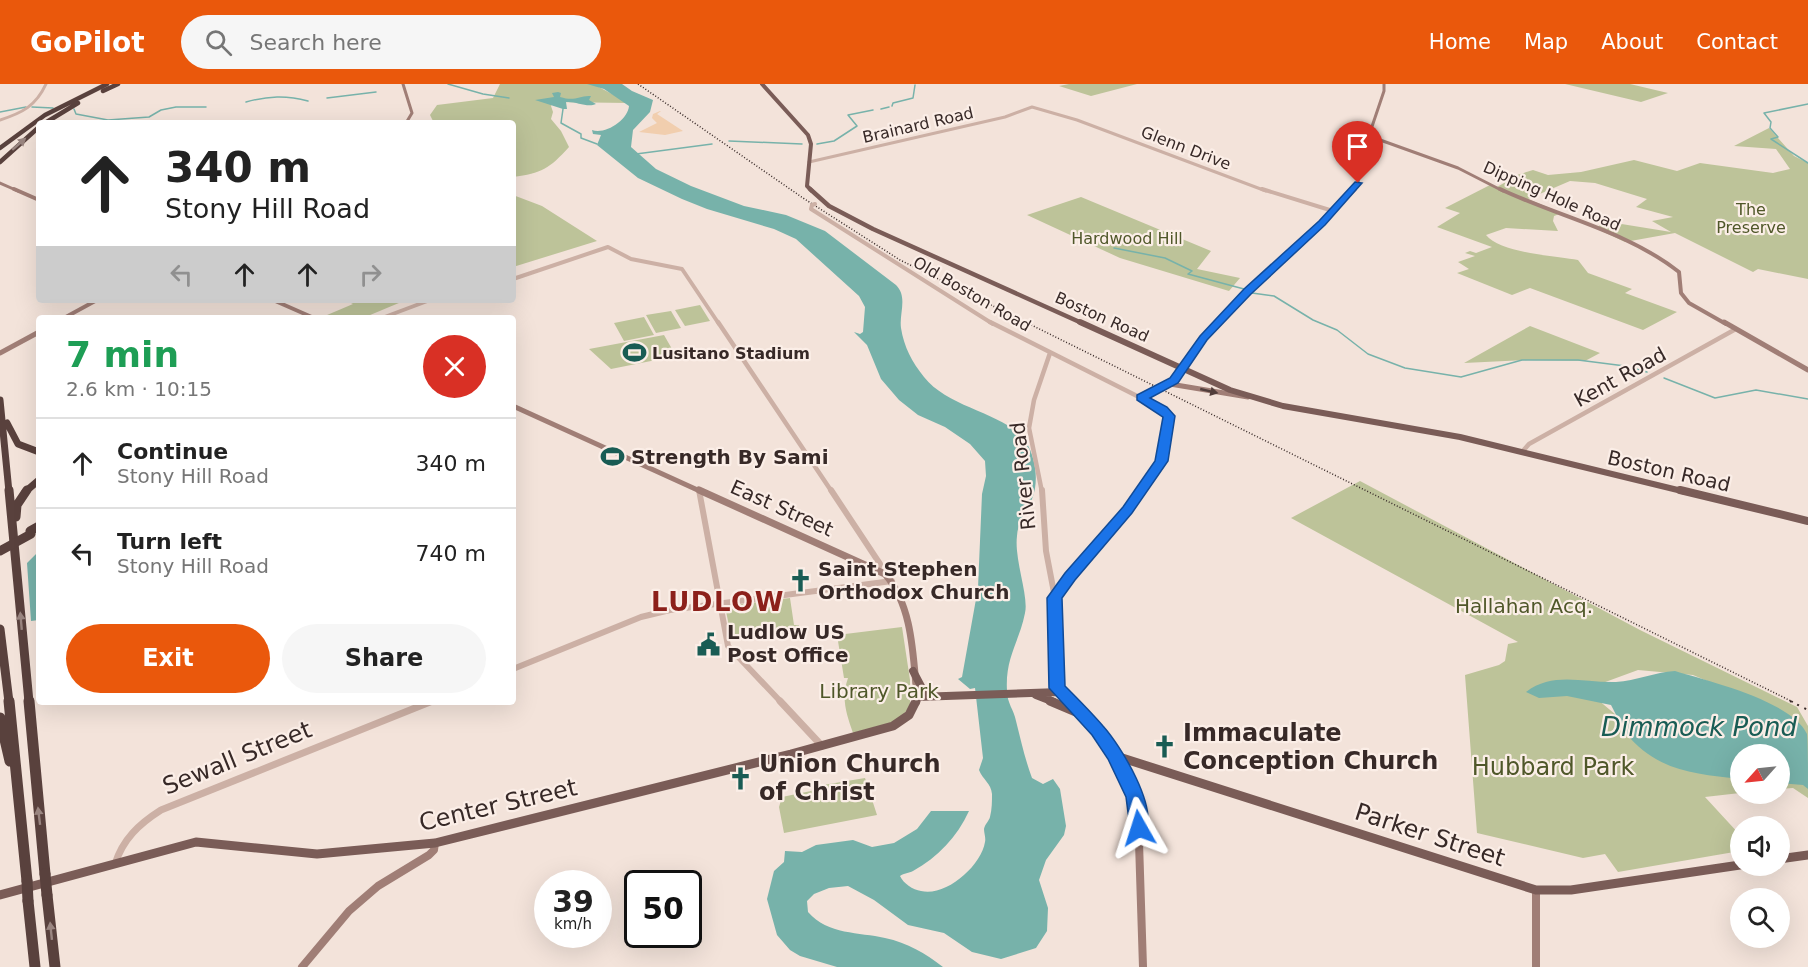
<!DOCTYPE html>
<html lang="en">
<head>
<meta charset="utf-8">
<style>
	:root { --surface:#fff; --page:#f6f6f6; --text:#222; --muted:#767676; --line:#e0e0e0; --accent:#ea580c }
	body { margin:0; font-family:"DejaVu Sans",sans-serif; background:var(--page); color:var(--text); height:100vh; display:flex; flex-direction:column; font-size:22px; white-space:nowrap }
	* { box-sizing:border-box; margin:0 }
	p { font-size:20px; color:var(--muted) }
	.icon { flex:none; width:33px; height:33px; fill:none; stroke:currentColor; stroke-width:2; stroke-linecap:round; stroke-linejoin:round }
	.map { position:relative; flex:1; overflow:hidden }
	.panel { position:absolute; left:36px; top:231px; width:480px; height:390px; display:flex; flex-direction:column; background:var(--surface); border-radius:6px; box-shadow:0 6px 24px #0002 }
	.panel>* { flex:none }
	.top-card { position:absolute; left:36px; top:36px; width:480px; height:183px; border-radius:6px; box-shadow:0 6px 24px #0002; background:#fff; color:var(--text); overflow:hidden }
	.needle { width:39px; rotate:243deg }
	.tools { position:absolute; left:1730px; top:660px; display:grid; gap:12px }
	.tools a { display:grid; place-items:center; width:60px; height:60px; border-radius:50%; background:var(--surface); box-shadow:0 6px 24px #0002; font-size:30px }
	.speed { position:absolute; left:534px; top:786px; display:flex; gap:12px; font-size:30px; font-weight:700; text-align:center }
	.speed>* { display:grid; place-content:center; width:78px; height:78px; border-radius:50%; background:var(--surface); box-shadow:0 6px 24px #0002; line-height:1 }
	.speed small { font-size:15px; font-weight:400 }
	.speed .limit { border:3px solid #111; border-radius:9px; background:#fff; color:#111 }
	.pin { position:absolute; display:grid; place-items:center; width:51px; height:51px; color:#fff; margin:-62px -26px; border-radius:50% 50% 50% 0; rotate:-45deg; box-shadow:0 0 6px #0007 }
	.pin .icon { rotate:45deg }
	.me { position:absolute; width:66px; margin:-33px; rotate:354deg; stroke-linejoin:round; filter:drop-shadow(0 0 4px #0008) }
	.turn { display:flex; align-items:center; gap:21px; height:126px; padding:0 30px; font-size:27px }
	.turn .icon { width:78px; height:78px; stroke-width:2.5 }
	.turn b { display:block; font-size:42px; line-height:51px }
	.lanes { display:flex; align-items:center; height:57px; padding:0 30px; background:#0003; justify-content:center; gap:30px; direction:ltr }
	.lanes .off { opacity:.35 }
	.round { display:grid; place-items:center; flex:none; width:63px; height:63px; border-radius:32px; background:var(--page) }
	.head { display:flex; align-items:center; justify-content:space-between; height:102px; padding:0 30px }
	h1 { font-size:36px; font-weight:800; line-height:45px; color:#1e9e55 }
	.cta { display:flex; gap:12px; margin-top:auto; padding:12px 30px }
	.cta a { flex:1; height:69px; border-radius:36px; background:var(--accent); color:#fff; font-size:24px; font-weight:800; line-height:69px; text-align:center }
	.cta a+a { background:var(--page); color:var(--text) }
	ul { padding:0; list-style:none }
	li { display:flex; align-items:center; gap:18px; height:90px; padding:0 30px; border-top:2px solid var(--line) }
	li div { flex:1 }
	li b { display:block; font-size:22px }
	li em { font-style:normal }
	header { display:flex; align-items:center; gap:36px; box-sizing:border-box; height:84px; padding:0 30px; background:var(--accent); color:#fff }
	header strong { font-size:28px }
	nav { display:flex; gap:33px; margin-inline-start:auto; font-size:21px }
	.search { width:420px; height:54px; background:var(--page); display:flex; align-items:center; gap:15px; box-sizing:border-box; padding:0 21px; border-radius:33px; color:var(--muted); font-size:22px }
	.map>svg:first-child { display:block }
	.green { fill:#bdc399 }
	.sand { fill:#f1ceae }
	.water { fill:#77b2aa }
	.lines { fill:none; stroke-linecap:round; stroke-linejoin:round }
	.stream { stroke:#77b2aa; stroke-width:1.5 }
	.tertiary-far4 { stroke:#ccb0a5; stroke-width:3 }
	.tertiary-far3 { stroke:#ccb0a5; stroke-width:4 }
	.tertiary-far2 { stroke:#ccb0a5; stroke-width:4.5 }
	.tertiary-far1 { stroke:#ccb0a5; stroke-width:6 }
	.tertiary { stroke:#ccb0a5; stroke-width:7 }
	.secondary-far4 { stroke:#a07e76; stroke-width:3 }
	.secondary-far3 { stroke:#a07e76; stroke-width:4 }
	.secondary-far2 { stroke:#a07e76; stroke-width:5 }
	.secondary-far1 { stroke:#a07e76; stroke-width:7 }
	.secondary { stroke:#a07e76; stroke-width:8 }
	.primary-far4 { stroke:#7a5c57; stroke-width:4 }
	.primary-far3 { stroke:#7a5c57; stroke-width:4.5 }
	.primary-far2 { stroke:#7a5c57; stroke-width:6 }
	.primary-far1 { stroke:#7a5c57; stroke-width:8 }
	.primary { stroke:#7a5c57; stroke-width:9 }
	.motorway-far3 { stroke:#59413d; stroke-width:4.5 }
	.motorway-far2 { stroke:#59413d; stroke-width:7 }
	.motorway-far1 { stroke:#59413d; stroke-width:9 }
	.motorway { stroke:#59413d; stroke-width:11 }
	.rail-far1 { stroke:#372927; stroke-width:1.5; stroke-dasharray:1 2; stroke-linecap:butt }
	.rail { stroke:#372927; stroke-width:2; stroke-dasharray:2 6; stroke-linecap:butt }
	.tertiary-bridge { stroke:#ccb0a5; stroke-width:4 }
	.motorway-bridge-far1 { stroke:#59413d; stroke-width:9 }
	.motorway-bridge { stroke:#59413d; stroke-width:11 }
	.oneway { fill:#9a8681 }
	.oneway2 { fill:#513e3b }
	.route { fill:#1a73e8; stroke:#114b97; stroke-width:1.5 }
	.labels { text-anchor:middle; dominant-baseline:central; stroke-width:4.5; stroke-linejoin:round; paint-order:stroke }
	.far-street-label { font-size:16px; fill:#372927; stroke:#fbeee7 }
	.far-park-label { font-size:16px; fill:#4f5729; stroke:#fbeee7 }
	.far-poi-label { font-size:16px; font-weight:bold; fill:#372927; stroke:#fbeee7; text-anchor:start }
	.street-label { font-size:20px; fill:#372927; stroke:#fbeee7 }
	.poi-label { font-size:20px; font-weight:bold; fill:#372927; stroke:#fbeee7; text-anchor:start }
	.park-label { font-size:20px; fill:#4f5729; stroke:#fbeee7 }
	.near-poi-label { font-size:24px; font-weight:bold; fill:#372927; stroke:#fbeee7; text-anchor:start }
	.near-street-label { font-size:24px; fill:#372927; stroke:#fbeee7 }
	.near-park-label { font-size:24px; fill:#4f5729; stroke:#fbeee7 }
	.district-label { font-size:26px; font-weight:bold; letter-spacing:1.5px; fill:#8c201a; stroke:#fbeee7 }
	.near-water-label { font-size:26px; font-style:italic; fill:#195c54; stroke:#fbeee7 }
</style>
</head>
<body>
<header>
<strong>GoPilot</strong>
<div class="search"><svg class="icon" aria-label="search" viewBox="0 0 24 24"><circle cx="10" cy="10" r="6"/><path d="M15 15l6 6"/></svg>Search here</div>
<nav><a>Home</a><a>Map</a><a>About</a><a>Contact</a></nav>
</header>
<div class="map">
<svg width="1808" height="883" viewBox="0 0 1808 883">
	<rect width="100%" height="100%" fill="#f3e3da"/>
	<path class="green" d="M500 0H593L629 19 553 18 551 22 553 28 551 35 561 47 569 63C549 85 542 89 513 93V39H434L430 31 437 21 493 14Z
		M1069 0H1137L1091 12 1059 2Z
		M1565 0H1630L1668 9 1641 18Z
		M1769 44 1794 72 1808 79V195L1758 185 1753 188 1675 149 1625 158 1597 145 1603 137 1671 148 1652 137 1673 133 1636 123 1647 115 1595 99 1570 97 1528 115 1562 129 1554 132 1553 137 1558 147 1506 144 1486 151C1500 169 1555 172 1578 176L1588 189 1632 205 1625 209 1677 228 1643 246 1530 204 1512 211 1457 189 1469 185 1458 178 1475 172 1465 169 1470 167 1476 169 1492 163 1437 143 1460 129 1445 124 1490 101 1497 103 1504 99V95L1533 86 1548 91 1581 88 1634 76 1677 87 1700 79 1773 89 1790 85 1776 65 1734 62Z
		M513 111 542 122 597 157 513 183Z
		M1081 113 1211 167 1197 185 1240 194 1229 207 1120 174 1027 131Z
		M345 216H406L363 234H320L353 220Z
		M700 221 710 237 685 242 675 226Z
		M671 227 681 244 656 249 646 231Z
		M644 233 654 251 624 257 614 239Z
		M1530 242 1600 269 1585 277 1528 276 1464 279Z
		M664 251 676 272 611 285 589 265Z
		M1360 397 1640 546 1797 623 1808 642V714L1793 704 1779 705V686L1801 680 1733 608 1693 591 1638 586 1589 604 1591 610 1665 672 1740 686V709L1705 713 1740 751V767L1618 788 1605 770 1583 774 1477 749 1465 591 1499 581 1505 577 1508 560 1518 558 1291 434Z
		M790 514 794 541H799L800 549 732 557 725 522Z
		M902 543 910 596V623L897 637 853 649C846 629 841 614 848 594H844L837 551Z
		M865 694 877 731 784 749 779 723 782 713 811 707 823 701Z"/>
	<path class="sand" d="M660 27H661L657 30 683 47 665 51 639 48 657 39 652 34 653 30Z"/>
	<path class="water" d="M587 0H622L632 7 653 16 650 28 633 46 631 63 656 85 691 102 744 122 786 131 825 147 896 201C908 213 899 229 901 244 904 263 912 278 924 293 949 325 1007 329 1026 358 1036 374 1039 398 1032 415 1026 429 1018 437 1017 452 1014 475 1029 512 1025 529 1019 559 1005 573 1007 607 1007 619 1014 626 1016 637 1021 657 1025 675 1032 694L1043 700 1053 695 1060 705 1066 742 1064 751 1046 776 1039 796 1048 824 1047 847 1036 864 1001 875 972 868 944 849 908 841 874 816 848 802 829 804 814 810 807 817 808 828C828 851 859 848 885 854 908 859 925 869 943 883H837L800 872 790 866 777 851 767 815 774 787 784 778 785 767 802 768 816 761 853 756 872 763 894 759 917 745 931 727H969C957 753 938 773 913 787 909 789 904 789 900 792 903 799 913 806 921 807 946 813 981 782 985 758 986 754 984 749 984 745 985 740 989 737 990 733 992 725 992 717 992 710 991 699 983 696 979 686L983 674 975 604 970 605 958 595 962 593 978 504 982 410 986 392 985 377 970 360 945 343 918 331 899 316 881 295 867 261 854 248 860 250 863 248 865 223 859 212 796 155 774 145 707 125 682 115 638 94 597 61 601 51 593 50 592 46C605 51 628 36 629 22L604 5Z
		M558 8 561 9 560 13C576 18 579 11 591 12L589 16 596 20C587 24 576 17 566 18L567 25H563L535 16 554 13 552 9Z
		M39 467V536L31 537 27 479Z
		M1675 587C1708 597 1792 617 1807 650 1808 660 1808 693 1808 705L1803 701 1779 699V670H1740V695C1697 690 1661 688 1630 654 1622 645 1617 632 1611 621L1567 612 1539 614 1526 608C1553 587 1584 599 1616 598 1636 597 1655 588 1675 587Z"/>
	<g class="lines">
		<path class="stream" d="M448 0 483 10 509 14
			M327 14 376 8
			M246 18C268 12 286 11 308 17
			M1808 20 1764 29 1771 38 1770 44 1778 53 1771 55 1808 79
			M892 22 893 19 913 14 915 1
			M32 23 53 24
			M74 25 76 30 108 36 149 33 161 26 176 23H206
			M563 25 561 39 581 50V54L597 60
			M881 25 889 23
			M0 28 26 23
			M729 57 802 60
			M817 60 834 57 857 42 848 31 873 26
			M636 70 712 60
			M1114 164 1165 174 1192 187 1188 190 1244 205
			M1252 209 1274 212 1313 236 1337 246 1368 270 1405 284 1461 293 1522 276H1578L1625 282 1647 288
			M1664 294 1715 314 1756 306 1808 315"/>
		<path class="tertiary-far4" d="M0 36C22 29 36 22 46 0
			M809 78 1005 33 1032 23 1077 36 1266 107"/>
		<path class="tertiary-far3" d="M1262 105 1333 127
			M812 121 811 125 993 240
			M513 195 608 163 631 175 682 185 719 240
			M382 234 430 216"/>
		<path class="tertiary-far2" d="M718 238 832 408
			M990 238 1141 314
			M1522 368 1529 360 1734 246
			M699 405V408
			M1042 408 1029 344 1034 316 1050 269"/>
		<path class="tertiary-far1" d="M699 406 728 562 781 618
			M831 406 880 480 878 485
			M1042 406 1046 467 1055 514
			M513 585 641 533 670 526 892 497"/>
		<path class="tertiary" d="M780 617 822 662
			M115 780C123 755 139 740 161 726L430 618"/>
		<path class="secondary-far4" d="M403 0 412 29 406 39
			M1369 52 1458 84 1503 107
			M0 99 18 107
			M1353 107 1358 99 1360 78 1384 7V0"/>
		<path class="secondary-far3" d="M14 105 39 116
			M1500 105C1559 133 1627 147 1679 188L1681 209 1689 219 1726 240
			M273 216 314 234
			M64 234 97 216
			M1217 240 1355 105"/>
		<path class="secondary-far2" d="M1724 238 1808 286
			M0 269 39 248
			M1170 300 1248 313
			M1141 314 1174 297 1195 264 1218 238
			M1141 314 1163 325 1169 332 1160 381 1141 408
			M513 322 702 408"/>
		<path class="secondary-far1" d="M699 406 885 490C913 522 913 572 917 613
			M1060 608 1056 599 1055 514 1060 504 1128 426 1142 406"/>
		<path class="secondary" d="M1116 673 1134 708 1138 727 1143 883
			M1536 806V883
			M302 883 349 827 378 802 429 771 434 766 435 759"/>
		<path class="primary-far4" d="M762 0 808 51 811 60 807 102 812 107"/>
		<path class="primary-far3" d="M810 105 829 122 873 145 1084 240"/>
		<path class="primary-far2" d="M1080 238 1230 306 1283 322 1460 353 1686 408"/>
		<path class="primary-far1" d="M1680 406 1808 437
			M913 587 922 604 932 612
			M1036 611 1054 618
			M916 618 917 613 1060 608 1070 618"/>
		<path class="primary" d="M1050 617 1076 628
			M1069 617 1091 639 1116 672 1536 806H1571L1740 781
			M1779 775 1808 771
			M0 811 196 758 317 770 435 759 791 670 893 642 909 631 916 617"/>
		<path class="motorway-far3" d="M103 7 118 0
			M45 39 78 19
			M0 64 45 31 107 0
			M0 78 39 43"/>
		<path class="motorway-far2" d="M0 316 9 408
			M7 339 18 360 39 368
			M25 408 39 396"/>
		<path class="motorway-far1" d="M9 406 29 618
			M16 433 17 421 27 406
			M30 447 39 442
			M0 545 9 618"/>
		<path class="motorway" d="M9 617 27 797
			M29 617 45 790
			M0 634 10 677
			M47 811 55 883
			M28 817 35 883"/>
		<path class="rail-far1" d="M638 0 803 114 900 176 1793 618"/>
		<path class="rail" d="M1790 617 1808 626"/>
		<path class="tertiary-bridge" d="M812 121 815 120"/>
		<path class="motorway-bridge-far1" d="M0 467 31 450"/>
		<path class="motorway-bridge" d="M45 790 47 811
			M27 797 28 817"/>
	</g>
	<defs><path id="oneway-solid" d="M-6-.8H1V-3.2L6.5 0L1 3.2V.8H-6Z" transform="scale(1.5)"/></defs>
	<g class="oneway">
		<use href="#oneway-solid" transform="translate(19 60) rotate(-41)"/>
		<use href="#oneway-solid" transform="translate(21 537) rotate(-95)"/>
		<use href="#oneway-solid" transform="translate(39 732) rotate(-97)"/>
		<use href="#oneway-solid" transform="translate(51 847) rotate(-96)"/>
	</g>
	<use class="oneway2" href="#oneway-solid" transform="translate(1209 307) rotate(13)"/>
	<path class="route" d="M1355 98 1362 99 1325 141 1251 210 1207 256 1178 299 1150 314 1167 323 1175 332 1168 377 1132 429 1075 496 1062 514 1065 602C1078 615 1091 628 1103 642 1121 662 1159 724 1145 750L1139 752 1132 750 1130 744 1126 713 1108 675 1092 651 1049 604 1047 514 1065 489 1123 423 1155 377 1163 333 1137 316V311L1170 294 1200 252 1244 205 1319 137Z"/>
	<defs>
		<symbol id="stadium-bare" viewBox="-9 -9 18 18"><path d="M0-5a6.5 5 0 1 0 0 10a6.5 5 0 1 0 0-10ZM-3.5-1.8h7v3.6h-7Z" fill="#195c54" stroke="#fbeee7" stroke-width="2.5" paint-order="stroke"/></symbol>
		<symbol id="church-bare" viewBox="-9 -9 18 18"><path d="M-1.2-6h2.4v3.5h3.3v2.4h-3.3V6h-2.4V-.1h-3.3v-2.4h3.3Z" fill="#195c54" stroke="#fbeee7" stroke-width="2.5" paint-order="stroke"/></symbol>
		<symbol id="civic-bare" viewBox="-9 -9 18 18"><path d="M-.6-6.5H3V-4.5H.6V-3L4-1V1h2V6H-6V1h2V-1L-.6-3ZM-1.2 2.5V6h2.4V2.5Z" fill="#195c54" stroke="#fbeee7" stroke-width="2.5" paint-order="stroke"/></symbol>
	</defs>
	<g fill-rule="evenodd">
		<use href="#stadium-bare" x="618" y="252" width="33" height="33"/>
		<use href="#stadium-bare" x="596" y="356" width="33" height="33"/>
		<use href="#church-bare" x="784" y="480" width="33" height="33"/>
		<use href="#civic-bare" x="692" y="544" width="33" height="33"/>
		<use href="#church-bare" x="1148" y="646" width="33" height="33"/>
		<use href="#church-bare" x="724" y="678" width="33" height="33"/>
	</g>
	<g class="labels">
		<g class="far-street-label">
			<text transform="translate(918 41) rotate(-13)">Brainard Road</text>
			<text transform="translate(1186 64) rotate(21)">Glenn Drive</text>
			<text transform="translate(1552 112) rotate(24)">Dipping Hole Road</text>
			<text transform="translate(972 210) rotate(30)">Old Boston Road</text>
			<text transform="translate(1102 233) rotate(24)">Boston Road</text>
		</g>
		<g class="far-park-label">
			<text x="1751" y="125">The<tspan x="1751" dy="18">Preserve</tspan></text>
			<text x="1127" y="154">Hardwood Hill</text>
		</g>
		<g class="far-poi-label">
			<text x="652" y="269">Lusitano Stadium</text>
		</g>
		<g class="street-label">
			<text transform="translate(1620 293) rotate(-29)">Kent Road</text>
			<text transform="translate(1669 387) rotate(13)">Boston Road</text>
			<text transform="translate(1023 392) rotate(-96)">River Road</text>
			<text transform="translate(782 424) rotate(24)">East Street</text>
		</g>
		<g class="poi-label">
			<text x="631" y="373">Strength By Sami</text>
			<text x="818" y="485">Saint Stephen<tspan x="818" dy="23">Orthodox Church</tspan></text>
			<text x="727" y="548">Ludlow US<tspan x="727" dy="23">Post Office</tspan></text>
		</g>
		<g class="park-label">
			<text x="1524" y="522">Hallahan Acq.</text>
			<text x="879" y="607">Library Park</text>
		</g>
		<g class="near-poi-label">
			<text x="1183" y="649">Immaculate<tspan x="1183" dy="28">Conception Church</tspan></text>
			<text x="759" y="680">Union Church<tspan x="759" dy="28">of Christ</tspan></text>
		</g>
		<g class="near-street-label">
			<text transform="translate(237 674) rotate(-22)">Sewall Street</text>
			<text transform="translate(498 721) rotate(-13)">Center Street</text>
			<text transform="translate(1430 751) rotate(18)">Parker Street</text>
		</g>
		<g class="near-park-label">
			<text x="1553" y="683">Hubbard Park</text>
		</g>
		<g class="district-label">
			<text x="718" y="518">LUDLOW</text>
		</g>
		<g class="near-water-label">
			<text x="1699" y="643">Dimmock Pond</text>
		</g>
	</g>
</svg>
<div class="tools">
<a><svg class="needle" viewBox="-14 -14 28 28"><path d="M0-13l5 13h-10z" fill="#e53935"/><path d="M0 13l5-13h-10z" fill="#767676"/></svg></a>
<a><svg class="icon" aria-label="sound" viewBox="0 0 24 24"><path d="M4 9h4l5-4v14l-5-4H4zM17 9q2 3 0 6"/></svg></a>
<a><svg class="icon" aria-label="search" viewBox="0 0 24 24"><circle cx="10" cy="10" r="6"/><path d="M15 15l6 6"/></svg></a>
</div>
<div class="speed"><div>39<small>km/h</small></div><div class="limit">50</div></div>
<div class="pin" style="left:1358px;top:99px;background:#d93025"><svg class="icon" aria-label="arrive" viewBox="0 0 24 24"><path d="M6 21V4h12l-3 4 3 4H6"/></svg></div>
<svg class="me" style="left:1139px;top:744px" viewBox="-20 -20 40 40"><path d="M0-17L14 15 0 8-14 15z" fill="#1a73e8" stroke="#fff" stroke-width="4"/></svg>
<div class="top-card">
<div class="turn"><svg class="icon" aria-label="ahead" viewBox="0 0 24 24"><path d="M12 20V5M6 11l6-6 6 6"/></svg><div><b>340 m</b>Stony Hill Road</div></div>
<div class="lanes"><svg class="icon off" aria-label="left" viewBox="0 0 24 24"><path d="M17 20v-9H6M10 6l-5 5 5 5"/></svg><svg class="icon" aria-label="ahead" viewBox="0 0 24 24"><path d="M12 20V5M6 11l6-6 6 6"/></svg><svg class="icon" aria-label="ahead" viewBox="0 0 24 24"><path d="M12 20V5M6 11l6-6 6 6"/></svg><svg class="icon off" aria-label="right" viewBox="0 0 24 24"><path d="M7 20v-9h11M14 6l5 5-5 5"/></svg></div>
</div>
<section class="panel">
<div class="head"><div><h1>7 min</h1><p>2.6 km · 10:15</p></div><a class="round" style="background:#d93025;color:#fff"><svg class="icon" aria-label="close" viewBox="0 0 24 24"><path d="M6 6l12 12M18 6L6 18"/></svg></a></div>
<ul>
<li><svg class="icon" aria-label="ahead" viewBox="0 0 24 24"><path d="M12 20V5M6 11l6-6 6 6"/></svg><div><b>Continue</b><p>Stony Hill Road</p></div><em>340 m</em></li>
<li><svg class="icon" aria-label="left" viewBox="0 0 24 24"><path d="M17 20v-9H6M10 6l-5 5 5 5"/></svg><div><b>Turn left</b><p>Stony Hill Road</p></div><em>740 m</em></li>
</ul>
<div class="cta"><a>Exit</a><a>Share</a></div>
</section>
</div>
</body>
</html>
